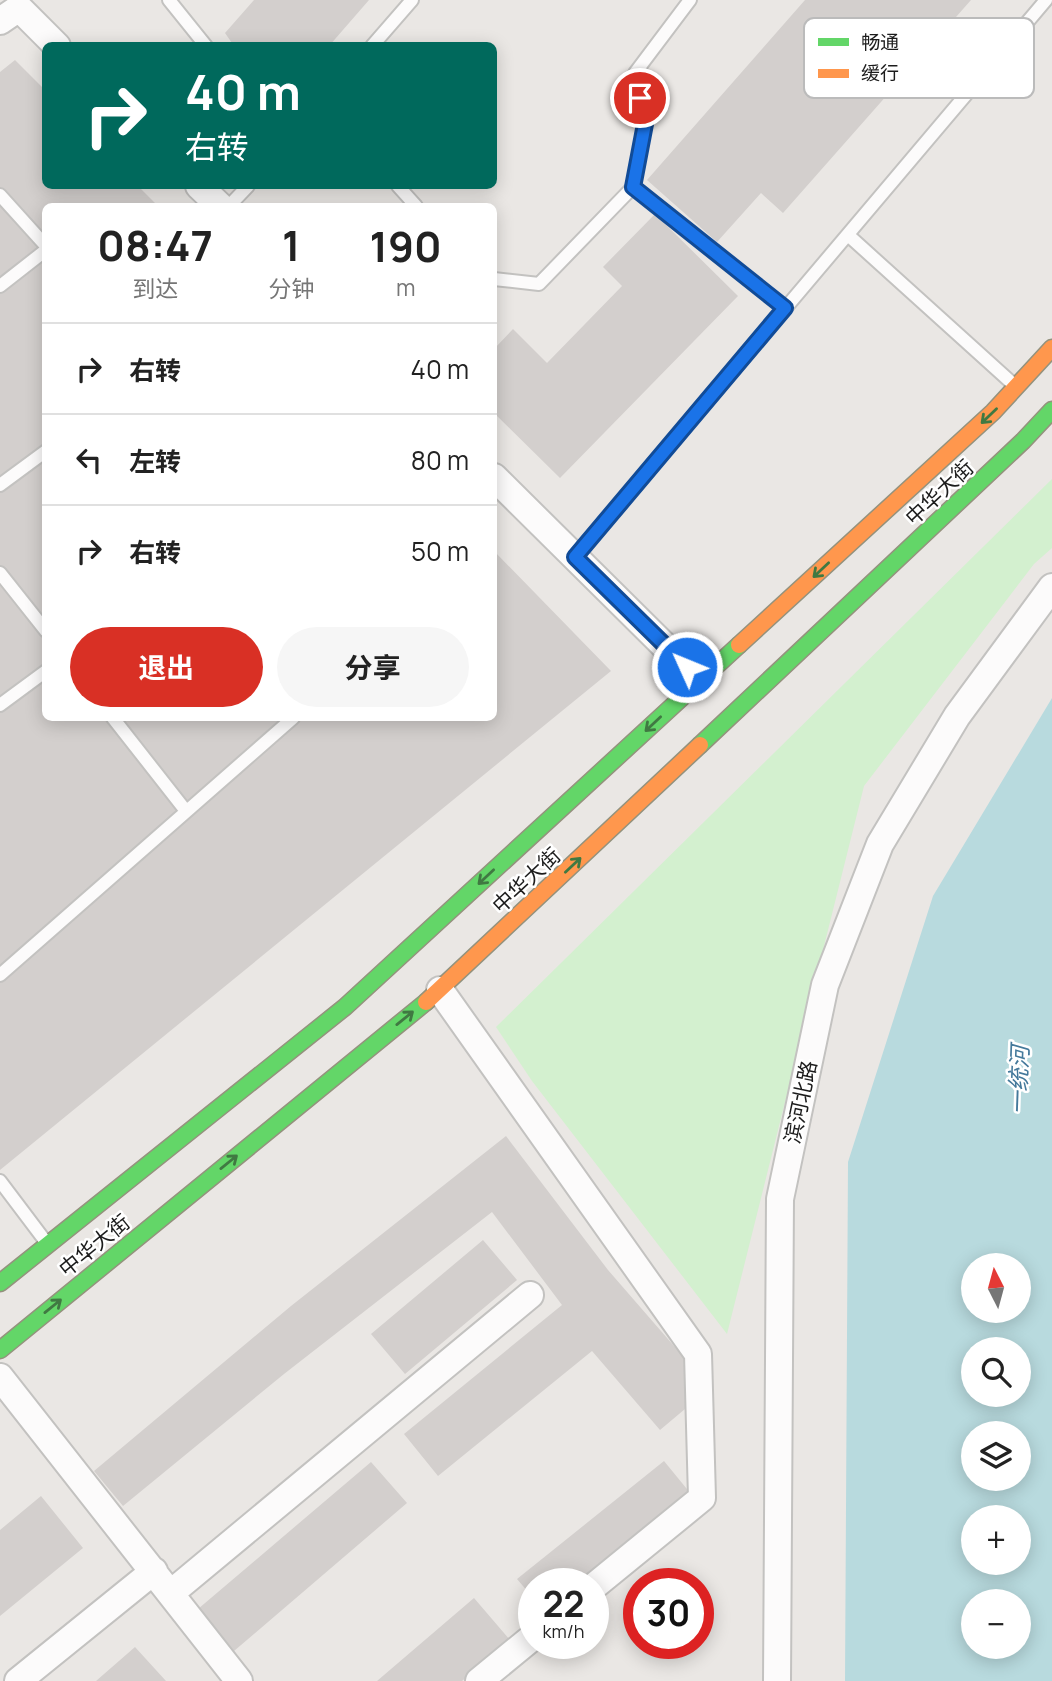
<!DOCTYPE html>
<html lang="zh">
<head>
<meta charset="utf-8">
<style>
	:root { --surface:#fff; --page:#f6f6f6; --text:#222; --muted:#767676; --line:#e0e0e0; --accent:#d93025 }
	body { margin:0; font-family:Manrope,"Noto Sans SC",sans-serif; background:var(--page); color:var(--text); height:100vh; display:flex; flex-direction:column; font-size:26px; white-space:nowrap }
	* { box-sizing:border-box; margin:0 }
	p { font-size:23px; color:var(--muted) }
	.icon { flex:none; width:38px; height:38px; fill:none; stroke:currentColor; stroke-width:2; stroke-linecap:round; stroke-linejoin:round }
	.map { position:relative; flex:1; overflow:hidden }
	.side { position:absolute; left:42px; top:203px; width:455px; height:518px; display:flex; flex-direction:column; background:var(--surface); border-radius:10px; box-shadow:0 4px 18px #0003 }
	.side>* { flex:none }
	.hud { position:absolute; left:42px; top:42px; width:455px; height:147px; border-radius:10px; box-shadow:0 4px 18px #0003; background:#00695c; color:#fff; overflow:hidden }
	.needle { width:46px; rotate:354deg }
	.tools { position:absolute; left:961px; top:1253px; display:grid; gap:14px }
	.tools a { display:grid; place-items:center; width:70px; height:70px; border-radius:50%; background:var(--surface); box-shadow:0 4px 18px #0003; font-size:35px }
	.speed { position:absolute; left:518px; top:1568px; display:flex; gap:14px; font-size:35px; font-weight:700; text-align:center }
	.speed>* { display:grid; place-content:center; width:91px; height:91px; border-radius:50%; background:var(--surface); box-shadow:0 4px 18px #0003; line-height:1 }
	.speed small { font-size:18px; font-weight:400 }
	.speed .limit { border:10px solid #d22; background:#fff; color:#111 }
	.pin { position:absolute; display:grid; place-items:center; width:60px; height:60px; color:#fff; margin:-30px; border:4px solid #fff; border-radius:50%; box-shadow:0 2px 7px #0007 }
	.me { position:absolute; width:77px; margin:-38px; rotate:314deg; stroke-linejoin:round; filter:drop-shadow(0 0 5px #0008) }
	.turn { display:flex; align-items:center; gap:24px; height:147px; padding:0 28px; font-size:32px }
	.turn .icon { width:91px; height:91px; stroke-width:2.5 }
	.turn b { display:block; font-size:49px; line-height:60px }
	.eta { display:flex; justify-content:space-evenly; align-items:center; height:119px; text-align:center }
	.eta b { font-size:42px; font-weight:700; line-height:49px }
	.button { display:flex; gap:14px; margin-top:auto; padding:14px 28px }
	.button a { flex:1; height:80px; border-radius:42px; background:var(--accent); color:#fff; font-size:28px; font-weight:700; line-height:80px; text-align:center }
	.button a+a { background:var(--page); color:var(--text) }
	ul { padding:0; list-style:none }
	li { display:flex; align-items:center; gap:21px; height:91px; padding:0 28px; border-top:2px solid var(--line) }
	li div { flex:1 }
	li b { display:block; font-size:26px }
	li em { font-style:normal }
	.map>svg:first-child { display:block }
	.park { fill:#d3f0cf }
	.water { fill:#b8dade; fill-rule:evenodd }
	.building { fill:#d3cfcd }
	.lines { fill:none; stroke-linecap:round; stroke-linejoin:round }
	.lane-casing { stroke:#c3c2c0; stroke-width:16 }
	.street-casing { stroke:#c3c2c0; stroke-width:30 }
	.fast-casing { stroke:#94927d; stroke-width:19 }
	.slow-casing { stroke:#94927d; stroke-width:19 }
	.lane { stroke:#fcfbfb; stroke-width:12 }
	.street { stroke:#fcfbfb; stroke-width:26 }
	.fast { stroke:#63d668; stroke-width:16 }
	.slow { stroke:#ff974d; stroke-width:16 }
	.oneway { stroke:#407942 }
	.route-casing { stroke:#114b97; stroke-width:18 }
	.route { stroke:#1a73e8; stroke-width:12 }
	.labels { text-anchor:middle; dominant-baseline:central; stroke-width:5; stroke-linejoin:round; paint-order:stroke }
	.street-label { font-size:21px; fill:#1c1c1c; stroke:#fff }
	.water-label { font-size:23px; font-style:italic; fill:#44799b; stroke:#fff }
	.key { fill:#fff; stroke:#bbb; stroke-width:2 }
	.key-label { font-size:19px; fill:#1c1c1c }
</style>
</head>
<body>
<div class="map">
<svg width="1052" height="1681" viewBox="0 0 1052 1681">
	<rect width="100%" height="100%" fill="#eae7e4"/>
	<path class="park" d="M1052 479V548L1034 564 864 786 727 1334 532 1081 496 1027Z"/>
	<path class="water" d="M1052 698V1681H845L848 1162 933 896ZM1018 1265V1311H973V1265ZM1018 1349V1395H973V1349ZM973 1433H1018V1479H973ZM973 1517H1018V1563H973ZM1018 1601V1647H973V1601Z"/>
	<path class="building" d="M254 0H369L329 46H234L225 33Z
		M805 0H971L783 213 761 193 717 242 647 180Z
		M15 60 46 91V186H138L158 206H46V718H494V551L611 671 0 1170V72Z
		M655 214 738 296 560 478 494 413V349L513 329 547 363 622 286 603 267Z
		M506 1136 608 1270 687 1361 685 1409 660 1430 592 1351 438 1476 404 1434 562 1305 492 1212 284 1374 123 1506 94 1471 291 1306Z
		M483 1240 517 1280 405 1374 371 1334Z
		M664 1461 691 1494 579 1584H534V1599L517 1579Z
		M371 1462 407 1503 234 1651 198 1609Z
		M41 1496 83 1548 0 1616V1530Z
		M474 1598 510 1640 462 1681H377Z
		M135 1647 166 1681H96Z"/>
	<g class="lines">
		<defs>
			<path id="lane" d="M169 0 206 46
				M372 46 412 0
				M398 186 416 206
				M633 187 785 308
				M0 195 46 246
				M229 206 248 186
				M848 235 1013 384
				M494 279 539 284 633 187 645 124 635 73 690 0
				M0 286 46 250
				M0 485 46 451
				M575 557 1046 0
				M0 573 46 631
				M0 705 46 671
				M113 718 186 811
				M0 975 293 718
				M0 1181 46 1242"/>
			<path id="street" d="M0 21 19 8 57 46
				M199 186 220 206
				M494 477 700 681
				M440 990 698 1354 702 1498 593 1587
				M0 1377 239 1681
				M171 1593 530 1295
				M18 1681 154 1571
				M479 1681 534 1636
				M777 1681 780 1199 825 985 880 844 957 716 1052 587"/>
			<path id="fast" d="M700 745 1023 441 1052 410
				M0 1283 345 1007 739 645
				M0 1350 426 1002"/>
			<path id="slow" d="M739 645 993 412 1052 348
				M426 1002 700 745"/>
		</defs>
		<use href="#lane" class="lane-casing"/>
		<use href="#street" class="street-casing"/>
		<use href="#fast" class="fast-casing"/>
		<use href="#slow" class="slow-casing"/>
		<use href="#lane" class="lane"/>
		<use href="#street" class="street"/>
		<use href="#fast" class="fast"/>
		<use href="#slow" class="slow"/>
	</g>
	<defs><path id="oneway-shaft" d="M-6 0H5M1.5-3L5.5 0L1.5 3" fill="none" stroke-width="1.6" stroke-linecap="round" stroke-linejoin="round" transform="scale(1.75)"/></defs>
	<g class="oneway">
		<use href="#oneway-shaft" transform="translate(989 416) rotate(136)"/>
		<use href="#oneway-shaft" transform="translate(821 570) rotate(137)"/>
		<use href="#oneway-shaft" transform="translate(653 724) rotate(137)"/>
		<use href="#oneway-shaft" transform="translate(573 865) rotate(-43)"/>
		<use href="#oneway-shaft" transform="translate(486 877) rotate(137)"/>
		<use href="#oneway-shaft" transform="translate(405 1018) rotate(-39)"/>
		<use href="#oneway-shaft" transform="translate(229 1162) rotate(-39)"/>
		<use href="#oneway-shaft" transform="translate(53 1306) rotate(-39)"/>
	</g>
	<g class="lines">
		<defs>
			<path id="route" d="M640 98 645 124 633 187 785 308 575 557 687 667"/>
		</defs>
		<use href="#route" class="route-casing"/>
		<use href="#route" class="route"/>
	</g>
	<g class="labels">
		<g class="street-label">
			<text transform="translate(939 492) rotate(-43)">中华大街</text>
			<text transform="translate(526 880) rotate(-43)">中华大街</text>
			<text transform="translate(800 1102) rotate(-78)">滨河北路</text>
			<text transform="translate(94 1245) rotate(-39)">中华大街</text>
		</g>
		<g class="water-label">
			<text transform="translate(1018 1080) rotate(-88)">一统河</text>
		</g>
	</g>
	<rect x="804" y="18" width="230" height="80" rx="10" class="key"/>
	<rect x="818" y="38" width="31" height="8" fill="#63d668"/>
	<rect x="818" y="69" width="31" height="9" fill="#ff974d"/>
	<g class="key-label">
		<text x="861" y="49">畅通</text>
		<text x="861" y="80">缓行</text>
	</g>
</svg>
<div class="tools">
<a><svg class="needle" viewBox="-14 -14 28 28"><path d="M0-13l5 13h-10z" fill="#e53935"/><path d="M0 13l5-13h-10z" fill="#767676"/></svg></a>
<a><svg class="icon" aria-label="search" viewBox="0 0 24 24"><circle cx="10" cy="10" r="6"/><path d="M15 15l6 6"/></svg></a>
<a><svg class="icon" aria-label="layers" viewBox="0 0 24 24"><path d="M12 4l9 5-9 5-9-5zM3 14l9 5 9-5"/></svg></a>
<a>+</a>
<a>−</a>
</div>
<div class="speed"><div>22<small>km/h</small></div><div class="limit">30</div></div>
<div class="pin" style="left:640px;top:98px;background:#d93025"><svg class="icon" aria-label="arrive" viewBox="0 0 24 24"><path d="M6 21V4h12l-3 4 3 4H6"/></svg></div>
<svg class="me" style="left:687px;top:667px" viewBox="-20 -20 40 40"><circle r="17" fill="#1a73e8" stroke="#fff" stroke-width="3"/><path d="M0-11L8 9 0 5-8 9z" fill="#fff"/></svg>
<div class="hud">
<div class="turn"><svg class="icon" aria-label="right" viewBox="0 0 24 24"><path d="M7 20v-9h11M14 6l5 5-5 5"/></svg><div><b>40 m</b>右转</div></div>
</div>
<section class="side">
<div class="eta">
<div><b>08:47</b><p>到达</p></div>
<div><b>1</b><p>分钟</p></div>
<div><b>190</b><p>m</p></div>
</div>
<ul>
<li><svg class="icon" aria-label="right" viewBox="0 0 24 24"><path d="M7 20v-9h11M14 6l5 5-5 5"/></svg><div><b>右转</b></div><em>40 m</em></li>
<li><svg class="icon" aria-label="left" viewBox="0 0 24 24"><path d="M17 20v-9H6M10 6l-5 5 5 5"/></svg><div><b>左转</b></div><em>80 m</em></li>
<li><svg class="icon" aria-label="right" viewBox="0 0 24 24"><path d="M7 20v-9h11M14 6l5 5-5 5"/></svg><div><b>右转</b></div><em>50 m</em></li>
</ul>
<div class="button"><a>退出</a><a>分享</a></div>
</section>
</div>
</body>
</html>
